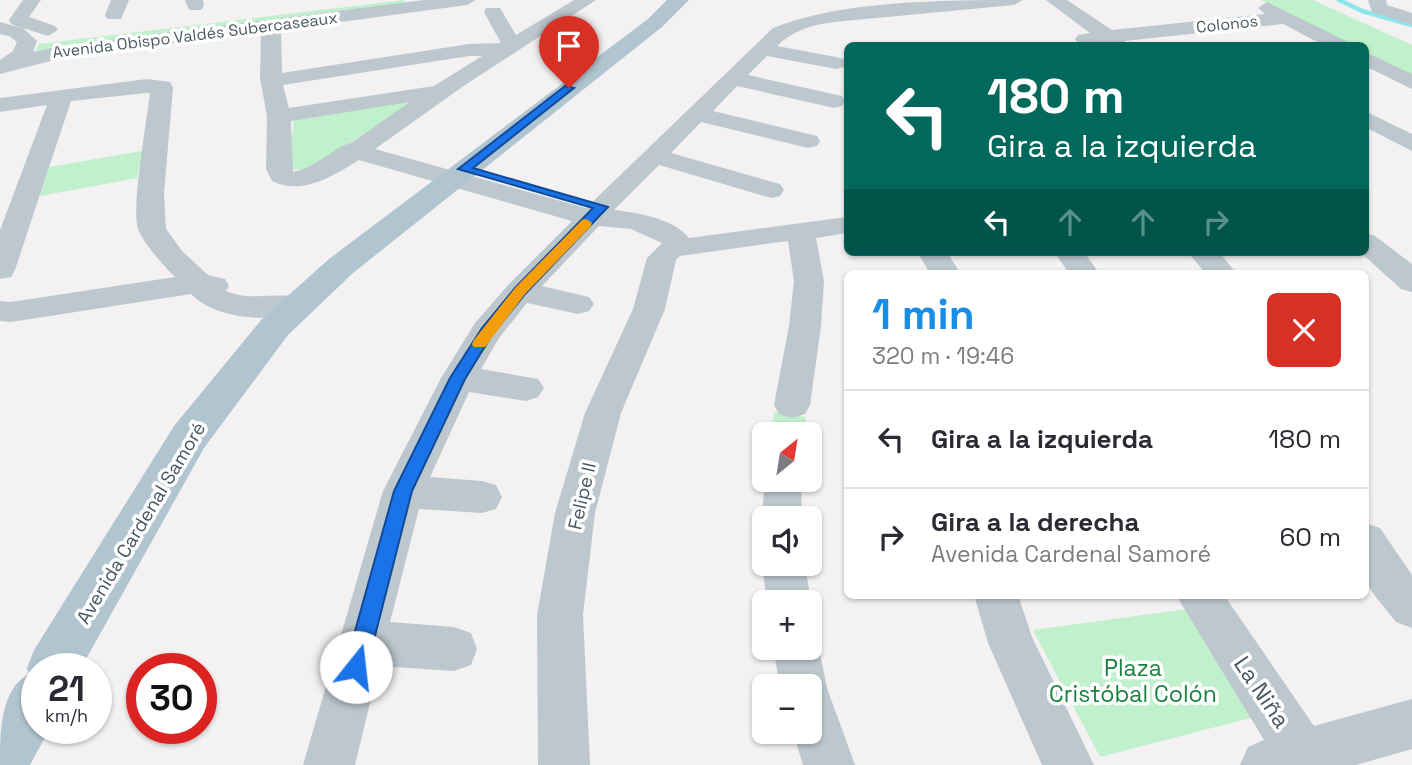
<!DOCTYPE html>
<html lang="es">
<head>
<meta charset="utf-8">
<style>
	:root { --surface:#fff; --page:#f7f7f7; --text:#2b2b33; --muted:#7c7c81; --line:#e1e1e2; --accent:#198ee6 }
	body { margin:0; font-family:"Space Grotesk",sans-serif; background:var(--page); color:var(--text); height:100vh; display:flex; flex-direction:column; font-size:26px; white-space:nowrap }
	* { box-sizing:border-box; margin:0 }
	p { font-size:23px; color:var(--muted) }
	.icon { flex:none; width:38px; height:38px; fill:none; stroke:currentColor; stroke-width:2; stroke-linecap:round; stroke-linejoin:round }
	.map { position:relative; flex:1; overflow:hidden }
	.side { position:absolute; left:844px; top:270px; width:525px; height:329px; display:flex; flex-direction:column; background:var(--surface); border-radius:10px; box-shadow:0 2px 5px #0004 }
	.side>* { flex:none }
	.hud { position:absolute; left:844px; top:42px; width:525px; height:214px; border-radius:10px; box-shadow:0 2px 5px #0004; background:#00695c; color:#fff; overflow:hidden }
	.needle { width:46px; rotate:30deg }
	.controls { position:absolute; left:752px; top:422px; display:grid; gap:14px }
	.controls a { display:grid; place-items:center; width:70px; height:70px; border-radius:10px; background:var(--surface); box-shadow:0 2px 5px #0004; font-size:35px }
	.speed { position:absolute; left:21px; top:653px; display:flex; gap:14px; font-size:35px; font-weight:700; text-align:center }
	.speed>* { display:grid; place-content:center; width:91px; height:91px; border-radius:50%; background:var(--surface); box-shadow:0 2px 5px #0004; line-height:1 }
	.speed small { font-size:18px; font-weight:400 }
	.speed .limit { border:10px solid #d22; background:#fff; color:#111 }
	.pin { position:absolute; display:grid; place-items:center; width:60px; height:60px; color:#fff; margin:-72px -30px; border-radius:50% 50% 50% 0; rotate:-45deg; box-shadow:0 0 7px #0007 }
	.pin .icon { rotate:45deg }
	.me { position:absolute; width:77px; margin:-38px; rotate:16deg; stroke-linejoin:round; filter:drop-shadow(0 0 5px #0008) }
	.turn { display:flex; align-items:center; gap:24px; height:147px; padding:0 28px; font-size:32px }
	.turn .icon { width:91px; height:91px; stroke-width:2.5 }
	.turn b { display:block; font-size:49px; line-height:60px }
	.lanes { display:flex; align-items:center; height:66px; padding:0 28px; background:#0003; justify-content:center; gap:35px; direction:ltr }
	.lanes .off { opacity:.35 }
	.round { display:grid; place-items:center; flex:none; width:74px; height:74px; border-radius:10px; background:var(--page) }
	.head { display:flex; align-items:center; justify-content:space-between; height:119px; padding:0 28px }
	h1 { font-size:42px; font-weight:700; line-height:52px; color:var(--accent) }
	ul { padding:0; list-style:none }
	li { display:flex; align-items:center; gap:21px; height:98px; padding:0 28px; border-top:2px solid var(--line) }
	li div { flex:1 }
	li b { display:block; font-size:26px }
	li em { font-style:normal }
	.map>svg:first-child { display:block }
	.green { fill:#c1f0cd }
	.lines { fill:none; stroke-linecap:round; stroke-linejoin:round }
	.stream { stroke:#8ee6ed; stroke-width:4.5 }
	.minor { fill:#bdc8ce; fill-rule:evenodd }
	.major { fill:#b1c5d0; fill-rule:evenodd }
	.route { fill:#1a73e8; stroke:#114b97; stroke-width:2 }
	.slow { fill:#f59e0b }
	.labels { text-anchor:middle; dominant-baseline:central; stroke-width:7; stroke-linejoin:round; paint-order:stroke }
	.far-street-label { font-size:16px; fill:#49585f; stroke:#fff }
	.street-label { font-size:19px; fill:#49585f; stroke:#fff }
	.near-park-label { font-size:23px; fill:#18823e; stroke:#fff }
	.near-street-label { font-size:23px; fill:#49585f; stroke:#fff }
</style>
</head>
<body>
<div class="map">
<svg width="1412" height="765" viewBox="0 0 1412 765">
	<rect width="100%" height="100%" fill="#f4f1f2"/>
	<path class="green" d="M404 0 406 5 35 51 39 44Z
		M1261 0H1313L1412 45V76L1365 52V46L1352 45Z
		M418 98 309 170 289 169 294 120Z
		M142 151 137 178 40 196 49 167Z
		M774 412 806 417 804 434H771Z
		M1187 609 1258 716 1100 757 1033 630Z"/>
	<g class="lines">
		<path class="stream" d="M1339 0 1362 11 1412 25"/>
		<path class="minor" d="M23 0H41L29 17 55 26 58 30 48 36 23 28 37 41 33 52 62 46 424 0H476L467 5 281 30 282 73 469 44 501 43 484 12 486 8H500L516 35 574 0H596L465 85 375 149 586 208 773 28C842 0 948 0 1023 0L1014 5 834 22C812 25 793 30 777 46L836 57 843 59 846 63 843 67 836 69 767 56 748 75 842 96 845 101 842 106 834 108 737 86 713 111 817 136 820 141 817 146 808 148 701 122 671 153 780 184 784 190 780 196 771 198 659 165 614 210C638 213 673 218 689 238L847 217V233L816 238 824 281 821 326 810 405 805 414 792 418 779 414 774 405 789 326 794 281 788 241 680 256 676 260 665 309 621 413 595 513 583 615 590 765H538L537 615 555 513 585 413 633 309 647 258 662 243 631 229 599 226 542 286 589 297 594 304 589 311 578 314 527 303 499 338 481 369 538 379 544 388 538 397 526 401 469 392 430 477 482 481 496 485 502 497 496 509 482 513 419 509 390 622 454 627 471 633 477 649 471 665 454 671 379 666 355 765H303L383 491 441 378 475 323 509 284 572 221 359 160C333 176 302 196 272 181L266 169 267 116 260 78 261 32 62 58 0 74V60L13 51 17 42 9 36 0 34V22L22 28 11 24 9 20ZM469 56H482L434 86 289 108 283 85ZM410 102 351 143C333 147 317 168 293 172L291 121Z
			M111 0H129L121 19H107L105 15Z
			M185 0H203L204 6 201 10H189Z
			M1046 0H1067L1112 30 1265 14 1258 8 1267 2 1348 42 1351 46H1325L1283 24 1125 41 1124 46 1078 43 1075 39 1078 35 1090 33Z
			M1368 0H1386L1387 5 1412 13V25L1372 12Z
			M1365 52 1412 74V89L1365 66Z
			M147 79 170 82 173 87 164 194 166 229 182 251 208 275 225 279 229 286 226 291C251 302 281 291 307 298L312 305 307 312C273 322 217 321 191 294L11 322 0 321V301L11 302 175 277C164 266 143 243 138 229 131 207 147 120 150 93H147L71 101 15 270 11 277 0 279V230L47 105 0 112V98Z
			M1369 113 1412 134V151L1365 127V114Z
			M1365 233 1375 236 1412 264V292L1401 289 1360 252H1365Z
			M917 252H947L960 273H930Z
			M1054 252H1084L1099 273H1069Z
			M1188 252H1219L1236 273H1205Z
			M765 475V480H801L802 518H765V525L762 518Z
			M1365 523 1380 528 1412 575V628L1396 622 1375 596 1365 580Z
			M765 559V564H805L811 602 810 604V602H767L762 564Z
			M974 595H1018L1032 637 1094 765H1042L988 643Z
			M1176 595H1224L1314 726 1412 699V749L1356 765H1240L1248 747 1264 740Z
			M810 631 819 648 827 688 855 765H803L793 732H810V686H780L773 648H810Z"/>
		<path class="major" d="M667 0H689L662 27 353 273 288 335 204 448 81 668H37V728H50L30 765H0C0 733 0 689 29 674L27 668 34 650 174 426 262 319 329 259 648 19Z"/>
	</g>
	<path class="route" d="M565 86 574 88 473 168 608 207 525 294 492 335 465 379 412 491 367 667 364 675 356 678 348 675 345 667 394 491 450 378 482 328 515 288 593 208 458 169Z"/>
	<path class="slow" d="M586 219 592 223 591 226 525 294 485 347H474L472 344 474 340 515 288 582 220Z"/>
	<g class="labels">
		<g class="far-street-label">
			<text transform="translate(1227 24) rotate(-6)">Colonos</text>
			<text transform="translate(195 35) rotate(-7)">Avenida Obispo Valdés Subercaseaux</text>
		</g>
		<g class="street-label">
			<text transform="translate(582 496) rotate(-77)">Felipe II</text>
			<text transform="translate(141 523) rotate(-59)">Avenida Cardenal Samoré</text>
		</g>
		<g class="near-park-label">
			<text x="1133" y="668">Plaza<tspan x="1133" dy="26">Cristóbal Colón</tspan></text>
		</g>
		<g class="near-street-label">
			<text transform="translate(1262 692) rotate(56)">La Niña</text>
		</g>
	</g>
</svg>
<div class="controls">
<a><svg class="needle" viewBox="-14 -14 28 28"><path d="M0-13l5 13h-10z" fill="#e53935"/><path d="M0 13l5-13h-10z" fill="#7c7c81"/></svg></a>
<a><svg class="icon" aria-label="sound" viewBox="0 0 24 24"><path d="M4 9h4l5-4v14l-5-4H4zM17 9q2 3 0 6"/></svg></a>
<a>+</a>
<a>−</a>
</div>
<div class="speed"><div>21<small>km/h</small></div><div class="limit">30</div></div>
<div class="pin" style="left:569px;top:88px;background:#d93025"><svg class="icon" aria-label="arrive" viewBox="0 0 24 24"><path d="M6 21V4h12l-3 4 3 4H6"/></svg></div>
<svg class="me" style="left:356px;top:667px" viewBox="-20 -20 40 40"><circle r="19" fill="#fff"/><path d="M0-13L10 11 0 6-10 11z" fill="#1a73e8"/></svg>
<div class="hud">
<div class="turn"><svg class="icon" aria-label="left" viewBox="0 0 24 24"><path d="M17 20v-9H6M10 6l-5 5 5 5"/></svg><div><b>180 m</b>Gira a la izquierda</div></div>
<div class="lanes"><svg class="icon" aria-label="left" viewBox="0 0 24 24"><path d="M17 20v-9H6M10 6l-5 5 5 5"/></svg><svg class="icon off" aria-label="ahead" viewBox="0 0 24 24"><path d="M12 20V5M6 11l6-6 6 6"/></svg><svg class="icon off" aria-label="ahead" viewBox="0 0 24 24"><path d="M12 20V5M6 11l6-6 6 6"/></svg><svg class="icon off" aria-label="right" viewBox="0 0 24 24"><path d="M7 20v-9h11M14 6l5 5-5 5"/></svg></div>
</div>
<section class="side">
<div class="head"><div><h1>1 min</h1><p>320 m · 19:46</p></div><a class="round" style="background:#d93025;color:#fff"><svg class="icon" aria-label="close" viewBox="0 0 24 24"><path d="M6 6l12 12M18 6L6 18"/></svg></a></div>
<ul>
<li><svg class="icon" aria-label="left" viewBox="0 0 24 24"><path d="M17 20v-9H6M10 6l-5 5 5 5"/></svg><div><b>Gira a la izquierda</b></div><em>180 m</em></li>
<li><svg class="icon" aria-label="right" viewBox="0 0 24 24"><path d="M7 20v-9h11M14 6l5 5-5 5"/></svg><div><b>Gira a la derecha</b><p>Avenida Cardenal Samoré</p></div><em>60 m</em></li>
</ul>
</section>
</div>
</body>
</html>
